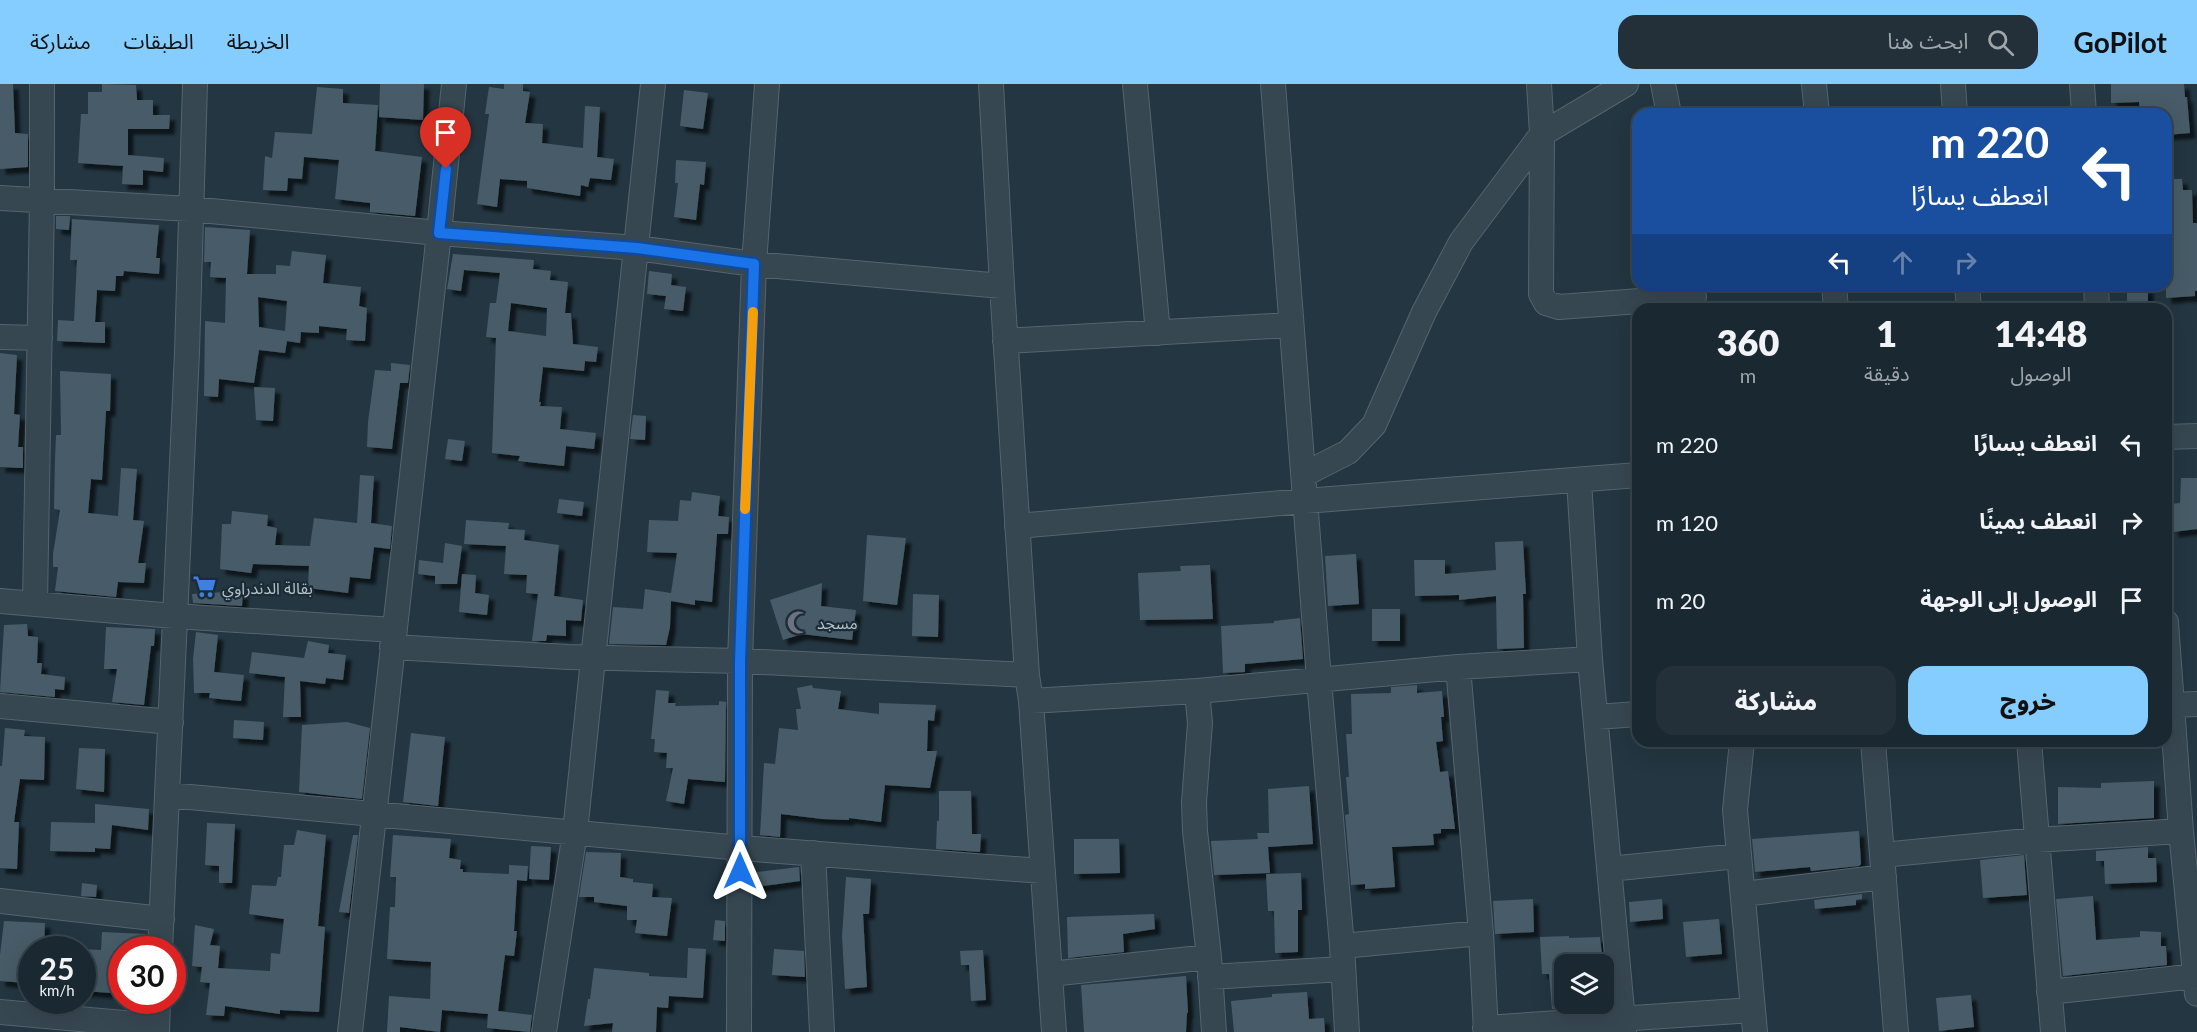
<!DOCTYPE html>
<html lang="ar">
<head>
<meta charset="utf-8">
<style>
	:root { --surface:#1a2831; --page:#233039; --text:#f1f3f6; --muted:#9fa6ab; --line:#38444d; --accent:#85ccff }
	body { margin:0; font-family:Lato,"Noto Sans Arabic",sans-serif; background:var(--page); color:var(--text); direction:rtl; height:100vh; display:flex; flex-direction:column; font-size:22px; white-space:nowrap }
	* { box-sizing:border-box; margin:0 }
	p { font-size:20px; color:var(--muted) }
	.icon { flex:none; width:33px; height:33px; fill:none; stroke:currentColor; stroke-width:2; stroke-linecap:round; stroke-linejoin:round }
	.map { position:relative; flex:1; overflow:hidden; direction:ltr }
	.panel { position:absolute; left:1632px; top:219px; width:540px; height:444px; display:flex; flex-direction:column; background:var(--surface); border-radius:18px; box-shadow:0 6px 24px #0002,0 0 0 2px var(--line); direction:rtl }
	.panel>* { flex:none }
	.hud { position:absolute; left:1632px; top:24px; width:540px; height:183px; border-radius:18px; box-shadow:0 6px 24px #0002,0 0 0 2px var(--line); direction:rtl; background:#1a4fa0; color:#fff; overflow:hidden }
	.controls { position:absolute; left:1554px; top:870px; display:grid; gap:12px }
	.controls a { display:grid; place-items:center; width:60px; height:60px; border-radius:12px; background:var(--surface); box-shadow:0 6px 24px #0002,0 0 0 2px var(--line); font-size:30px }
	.speed { position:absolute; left:18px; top:852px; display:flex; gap:12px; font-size:30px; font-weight:700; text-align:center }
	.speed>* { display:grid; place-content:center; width:78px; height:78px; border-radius:50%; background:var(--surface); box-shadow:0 6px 24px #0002,0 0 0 2px var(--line); line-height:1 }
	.speed small { font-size:15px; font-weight:400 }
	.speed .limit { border:9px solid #d22; background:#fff; color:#111 }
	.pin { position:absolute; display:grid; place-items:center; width:51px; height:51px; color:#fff; margin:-62px -26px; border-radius:50% 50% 50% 0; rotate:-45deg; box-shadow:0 0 6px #0007 }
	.pin .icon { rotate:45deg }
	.me { position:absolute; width:66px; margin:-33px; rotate:0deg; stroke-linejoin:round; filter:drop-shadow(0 0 4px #0008) }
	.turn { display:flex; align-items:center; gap:21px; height:126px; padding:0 24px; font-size:27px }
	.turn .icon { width:78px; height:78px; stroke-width:2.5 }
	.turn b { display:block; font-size:42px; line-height:51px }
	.lanes { display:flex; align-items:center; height:57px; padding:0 24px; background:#0003; justify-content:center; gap:30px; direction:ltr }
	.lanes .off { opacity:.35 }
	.eta { display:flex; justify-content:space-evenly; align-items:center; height:102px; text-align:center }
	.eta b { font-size:36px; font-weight:800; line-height:42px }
	.action { display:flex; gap:12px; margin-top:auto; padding:12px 24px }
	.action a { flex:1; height:69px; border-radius:18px; background:var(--accent); color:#111; font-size:24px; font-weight:800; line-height:69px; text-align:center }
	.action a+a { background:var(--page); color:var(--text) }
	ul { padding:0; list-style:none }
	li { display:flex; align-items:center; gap:18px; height:78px; padding:0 24px }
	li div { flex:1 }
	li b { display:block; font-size:22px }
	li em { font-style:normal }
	header { display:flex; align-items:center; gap:36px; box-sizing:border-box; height:84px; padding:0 30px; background:var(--accent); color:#111 }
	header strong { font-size:28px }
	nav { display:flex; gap:33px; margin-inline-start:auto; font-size:21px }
	.search { width:420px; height:54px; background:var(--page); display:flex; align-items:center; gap:15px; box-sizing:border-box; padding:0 21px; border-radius:18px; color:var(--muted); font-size:22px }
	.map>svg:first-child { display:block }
	.building { fill:#475c67; fill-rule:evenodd; filter:url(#shadow) }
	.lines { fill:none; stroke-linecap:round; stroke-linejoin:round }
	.minor-casing { stroke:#55646e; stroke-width:26 }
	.minor { stroke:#374751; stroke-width:24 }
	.route-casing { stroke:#114b97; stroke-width:15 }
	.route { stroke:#1a73e8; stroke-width:10 }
	.slow { stroke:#f59e0b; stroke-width:10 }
	.labels { text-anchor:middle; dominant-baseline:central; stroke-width:4.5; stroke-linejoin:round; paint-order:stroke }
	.poi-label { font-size:16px; fill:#b4c1cb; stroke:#1c2c36; text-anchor:start }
</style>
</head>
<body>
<header>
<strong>GoPilot</strong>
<div class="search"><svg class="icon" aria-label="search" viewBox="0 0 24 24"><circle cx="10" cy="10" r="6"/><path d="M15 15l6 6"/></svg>ابحث هنا</div>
<nav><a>الخريطة</a><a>الطبقات</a><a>مشاركة</a></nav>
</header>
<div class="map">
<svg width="2197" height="948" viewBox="0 0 2197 948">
	<defs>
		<filter id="shadow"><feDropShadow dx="5.5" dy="5.5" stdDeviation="1.5" flood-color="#0009"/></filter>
	</defs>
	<rect width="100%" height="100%" fill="#233641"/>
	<path class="building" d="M0 0H13L15 49 28 50V83L0 85Z
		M102 0 136 1 137 16H153V31H170L169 45H128V71L164 74 163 88 143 86V101L122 100 123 82 78 79 81 30H88V8H102Z
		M380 0H424L423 36 379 33Z
		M504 0H523V7L530 8 525 39 543 40 542 59 583 64 585 22 600 23 597 73 614 75 611 96 590 94 588 103 581 101 580 112 527 104V97L500 95 497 123 477 120 489 30H485L489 3 504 5Z
		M2111 0H2184L2185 13H2187L2190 49 2166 51V30H2140L2139 18 2111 19Z
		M317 3 343 5V19L378 21 375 67 422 73 415 132 370 128V119L335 115 339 76 304 73 302 95 288 94 287 107 263 106 265 72 272 74 275 48 312 50Z
		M684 6 708 9 703 45 680 42Z
		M676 76 706 78 704 101 700 100 696 136 674 133 678 99H675Z
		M2166 95H2182L2183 106H2192L2193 139H2197V207H2195V212L2166 214Z
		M56 132H70L69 146 56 145Z
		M72 135 159 141 156 174H160L159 190 124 187 123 192H116L115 207 97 206 95 238H105V259L57 257 58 236 74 237 77 176H70Z
		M205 143 250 146 247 190H276V181L290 182 292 167 326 171 323 199 361 203 359 222 367 224 365 257 346 256 347 245 319 242V249L301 248 300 259 287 257 285 269 259 266 254 299 219 295 218 313 204 312 205 237 225 239 226 194 210 193 211 178H204ZM258 213 287 217 285 247 259 243Z
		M453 170 534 176 533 185 551 187 550 196 568 198 565 229H571L573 260 598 263 596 278 585 277 584 287 543 283 539 318H541L540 322 562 323 560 345 596 349 594 365 566 362 564 382 518 377 520 372 492 369 496 254 486 253 490 219H496L500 189 464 186 461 207 447 205ZM511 219 547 224 546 252 508 247Z
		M649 187 672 190 671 201 686 203 683 227 664 225 666 212 647 210Z
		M2127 204H2148V218L2127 219Z
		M0 269 17 271 14 330 20 331 18 363H23V384L0 383Z
		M391 279 410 281 408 299H400L392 365 367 363 368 338 375 286 391 287Z
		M60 287 111 290 110 327H106L102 396 91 395 88 429 118 432 121 384 137 385 133 436 144 437 138 479H146L144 499 118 498 116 513 55 507 58 483H53V470L60 426 54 425 55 375 56 351H61Z
		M254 303 275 304 273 337 256 336Z
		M633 331 646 332 645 356 630 355Z
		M448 355 465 357 462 377 445 375Z
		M360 391 374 392 371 439 392 442 390 465 374 463 370 495 350 493 348 509 308 504 309 482 253 480 251 489 220 485 222 440H231L232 427 268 431 267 442 277 444 275 461 310 462 314 434 357 439Z
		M2181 394H2197V445L2173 448 2170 420 2180 419Z
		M692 408 720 412 718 432 729 433 728 450H717L712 518 695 516V521L671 517 670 543 666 561 609 560 613 523 643 525 645 505 671 509 677 469 647 468 649 436 678 437 680 416 691 417Z
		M559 415 584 418 582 432 557 429Z
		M466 436 509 439 508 445 525 446 524 456 559 461 554 512 583 516 581 537 566 536V552L547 551 546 557H532L538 510 526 509 527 491 504 490 506 462 464 460Z
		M867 451 906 454 897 521 863 517Z
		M1523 457 1526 510H1523L1524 564 1497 565 1496 512 1459 516V511L1415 512 1414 476H1445V490L1496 486 1495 458Z
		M445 459 462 462 457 500H435V492L418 490 419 476 443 479Z
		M1356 470 1359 520 1328 522 1325 472Z
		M1210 481 1213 535 1140 536 1138 489 1181 487 1180 482Z
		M462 490 476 491 475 509 489 511 487 531 459 528Z
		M822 499 821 522 856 526 852 556 802 550 783 556 770 516Z
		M243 507 242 522 193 519 192 510Z
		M913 510 939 511 938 553 912 552Z
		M1372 525H1400V557H1372Z
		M1300 534 1303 575 1245 580V588L1223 589 1221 542 1274 539V537Z
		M27 540 28 552 38 553 37 579H42L41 590 65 593 64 606 55 605V613L0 608 4 541Z
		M106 543 155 545 154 562H151L144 621 112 618 117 585H104Z
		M196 548 218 551 214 588 244 591 241 617 209 614 210 609H194L193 575Z
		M308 557 329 561 328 569 346 571 343 596 326 594 325 600 300 597 301 633H283L285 593 249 589 252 568 304 574Z
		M812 601 813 604 841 607 838 625 879 630V619L936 621 934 637 928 636 927 667H937L930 704 885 701 881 738 849 734V736L822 735 781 730 780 753 760 751 764 679 775 680 779 644 798 646 796 625H801L797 604Z
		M1417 601V609L1442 607 1444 633H1441L1443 657 1436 658 1440 688 1448 687 1455 745H1441V749L1433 750 1434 761 1392 763 1395 803 1365 805V800L1351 801 1345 731 1349 730 1346 693H1349L1346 650H1352L1351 610 1391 609V603Z
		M656 606 669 607 668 619H676L675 622 719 621V617L726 618 725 698 688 695 684 720 666 717 673 684H666L667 669 654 668 655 655H651Z
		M234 636 264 638 263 656 233 654Z
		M347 638 370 644 362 715 299 708 302 641Z
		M5 644 25 646 24 652 45 653 44 696 20 695 14 738H19L17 785 0 784V682H2Z
		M411 649 445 653 438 722 403 718Z
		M79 664 105 665 104 708 76 705Z
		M2154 697V734L2058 740V703L2101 704V699Z
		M1309 702 1313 760 1268 763 1270 789 1214 791 1211 757 1258 755 1257 749H1269L1268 705Z
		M939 707H971L972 750H981L980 768 936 765 937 737H939Z
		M95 720 149 725 148 746 112 741 110 765 95 764V768L50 767 51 738 95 739Z
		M207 739 235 740 232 799H219V782L205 781Z
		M297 746 326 751 318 842 325 843 319 928 280 926V930L225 922 224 932 206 931 210 899 200 898 202 883 192 882 195 841 214 845 210 861 220 862 218 884 270 887 271 869 280 870 284 835 249 830 252 801 276 802 278 793H281L284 761H294Z
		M1859 747 1861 780 1859 782 1811 787 1810 783 1755 788 1752 755Z
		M353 751H358L349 829 339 828Z
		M393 751 451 755 449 774 461 776 460 785H463V788L509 790V781L528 782 527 797 517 796 514 847H517L514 872 505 871 498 927 532 931 530 948 487 944 488 930 442 926 440 948 400 943V948H387L389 912 430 915 431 878 387 875 390 823H395L396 793H390Z
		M1074 755H1119L1120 789 1074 790Z
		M531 762 551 763 549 796 529 795Z
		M2148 763V774H2156L2157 798 2105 800 2104 777H2096V767Z
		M586 768 621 769 620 793 633 795V798L653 800 652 813 672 814 667 852 635 849 637 836H627V822L594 818V813H579Z
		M2024 771 2027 811 1983 814 1980 776Z
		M799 783 800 797 756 803 757 788Z
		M1301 789 1302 826H1298V868L1275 869 1274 827H1268L1266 790Z
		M846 793 871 795 869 830H863L867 903 845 905 842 852Z
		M82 799 97 801 96 813 81 812Z
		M1862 810V815L1856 816V821L1815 825 1814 816Z
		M2093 812 2096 856 2140 853V847L2161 848V862H2166L2167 881 2063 892 2056 815Z
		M1533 815 1534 848 1495 850 1493 817Z
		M1662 815 1663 835 1630 838 1629 818Z
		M1154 830 1155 845 1123 850 1124 868 1068 874 1067 833Z
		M1719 835 1722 870 1686 873 1683 838Z
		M715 836 725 837V857L713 856Z
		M4 837 45 839 44 866H32V869H27L26 899 0 897V871Z
		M102 848 146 850V866H122V886L113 885 112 909 82 907V865L101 866Z
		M1569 852V854L1600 853 1603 880H1564V924L1552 925 1549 890H1542L1540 853Z
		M688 864 706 865 703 914 669 912 668 924 657 923 656 948H612L613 939 584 942 588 915H590L594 884 649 889V892L687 894Z
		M774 865 804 867 805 893 772 891Z
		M983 866 986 916 971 917 969 881H961L960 867Z
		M1186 892 1188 929H1187L1186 948H1084L1081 901Z
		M1307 908 1309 935 1324 934 1325 948H1234L1231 917 1272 913V910Z
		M1971 911 1974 943 1939 947 1936 914Z"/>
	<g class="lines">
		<defs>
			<path id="minor" d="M991 0 1002 202 1027 591 1031 617 1054 948
				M1135 0 1158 249
				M1273 0 1319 596 1342 862 1347 948
				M1539 0 1542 50 1541 210 1546 219 1559 223 1694 213
				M1663 0 1669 30
				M1814 0 1817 30
				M1953 0 1955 30
				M2082 0 2084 30
				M0 114 190 125 439 149 637 164 754 180 1002 202
				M1834 201 1836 225
				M1967 201 1969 225
				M2096 201 2097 225
				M0 253 40 254
				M1005 257 1291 241
				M2166 353 2197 352
				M1303 391 1348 368 1374 341 1424 228 1461 158 1542 50 1626 0
				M1579 396 1590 575 1624 948
				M1017 442 1305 417 1638 391
				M0 517 174 532 394 546
				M35 519 42 116V0
				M2166 538 2181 747 2197 910
				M392 563 568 573 740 577 1027 591
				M1458 583 1481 849 1486 948
				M1197 607 1200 639 1194 718 1195 747 1209 873 1214 948
				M1031 617 1197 607 1458 583 1590 575
				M2172 621 2197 620
				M0 622 171 638
				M1596 633 1638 630
				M1742 657 1735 726 1755 948
				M1873 657 1896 948
				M2029 657 2053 948
				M168 711 741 764 1042 787
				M813 769 822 948
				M1882 771 2036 756 2181 747
				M1609 785 1738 772
				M1743 810 1884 793
				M0 817 162 835
				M1342 862 1481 849
				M160 866 187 268 195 0
				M1050 890 1209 873
				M1210 893 1343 885
				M2049 908 2197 892
				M0 928 157 942
				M1485 944 1753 926
				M157 948 158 916
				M350 948 439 149 454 0
				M544 948 575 748 653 0
				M739 948 740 577 754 180 767 0"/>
		</defs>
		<use href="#minor" class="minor-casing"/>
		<use href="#minor" class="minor"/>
	</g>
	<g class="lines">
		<defs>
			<path id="route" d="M446 85 439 149 637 164 754 180 740 577V787"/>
		</defs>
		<use href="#route" class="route-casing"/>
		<use href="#route" class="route"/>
		<path class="slow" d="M745 425 753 228"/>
	</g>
	<defs>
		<symbol id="supermarket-bare" viewBox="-9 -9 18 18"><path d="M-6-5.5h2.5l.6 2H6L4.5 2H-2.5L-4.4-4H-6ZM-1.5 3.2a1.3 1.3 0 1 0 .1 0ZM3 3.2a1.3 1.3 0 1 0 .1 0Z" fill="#3f7fe0" stroke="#1c2c36" stroke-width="2.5" paint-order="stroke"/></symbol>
		<symbol id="mosque-bare" viewBox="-9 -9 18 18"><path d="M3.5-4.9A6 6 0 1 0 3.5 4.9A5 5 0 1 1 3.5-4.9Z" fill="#6b7280" stroke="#1c2c36" stroke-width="2.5" paint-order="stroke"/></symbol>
	</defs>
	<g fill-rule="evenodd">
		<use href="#supermarket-bare" x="188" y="486" width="33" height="33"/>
		<use href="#mosque-bare" x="782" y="522" width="33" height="33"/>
	</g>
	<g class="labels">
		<g class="poi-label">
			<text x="222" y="503">بقالة الدندراوي</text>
			<text x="817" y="538">مسجد</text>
		</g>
	</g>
</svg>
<div class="controls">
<a><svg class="icon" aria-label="layers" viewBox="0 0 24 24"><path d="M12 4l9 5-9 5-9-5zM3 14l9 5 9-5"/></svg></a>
</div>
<div class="speed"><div>25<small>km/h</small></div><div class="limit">30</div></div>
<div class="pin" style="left:446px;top:85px;background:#d93025"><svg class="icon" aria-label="arrive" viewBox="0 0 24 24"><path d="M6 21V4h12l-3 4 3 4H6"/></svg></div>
<svg class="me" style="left:740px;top:787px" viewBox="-20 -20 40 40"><path d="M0-17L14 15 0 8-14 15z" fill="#1a73e8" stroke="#fff" stroke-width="4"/></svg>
<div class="hud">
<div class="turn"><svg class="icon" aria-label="left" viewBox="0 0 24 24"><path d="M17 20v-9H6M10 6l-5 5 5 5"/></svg><div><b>220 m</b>انعطف يسارًا</div></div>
<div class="lanes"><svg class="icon" aria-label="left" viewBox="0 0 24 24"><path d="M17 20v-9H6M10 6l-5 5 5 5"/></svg><svg class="icon off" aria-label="ahead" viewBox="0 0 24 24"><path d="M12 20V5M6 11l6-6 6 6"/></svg><svg class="icon off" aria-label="right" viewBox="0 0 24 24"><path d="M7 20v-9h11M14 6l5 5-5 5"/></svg></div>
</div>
<section class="panel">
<div class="eta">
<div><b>14:48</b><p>الوصول</p></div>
<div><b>1</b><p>دقيقة</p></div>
<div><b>360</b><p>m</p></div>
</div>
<ul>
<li><svg class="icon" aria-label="left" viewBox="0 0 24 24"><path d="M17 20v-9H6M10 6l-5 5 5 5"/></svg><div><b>انعطف يسارًا</b></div><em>220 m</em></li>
<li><svg class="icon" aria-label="right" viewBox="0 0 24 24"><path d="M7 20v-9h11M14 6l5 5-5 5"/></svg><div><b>انعطف يمينًا</b></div><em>120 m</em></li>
<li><svg class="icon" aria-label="arrive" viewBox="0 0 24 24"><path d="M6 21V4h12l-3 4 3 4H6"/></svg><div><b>الوصول إلى الوجهة</b></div><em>20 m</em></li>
</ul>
<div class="action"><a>خروج</a><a>مشاركة</a></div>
</section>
</div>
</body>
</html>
